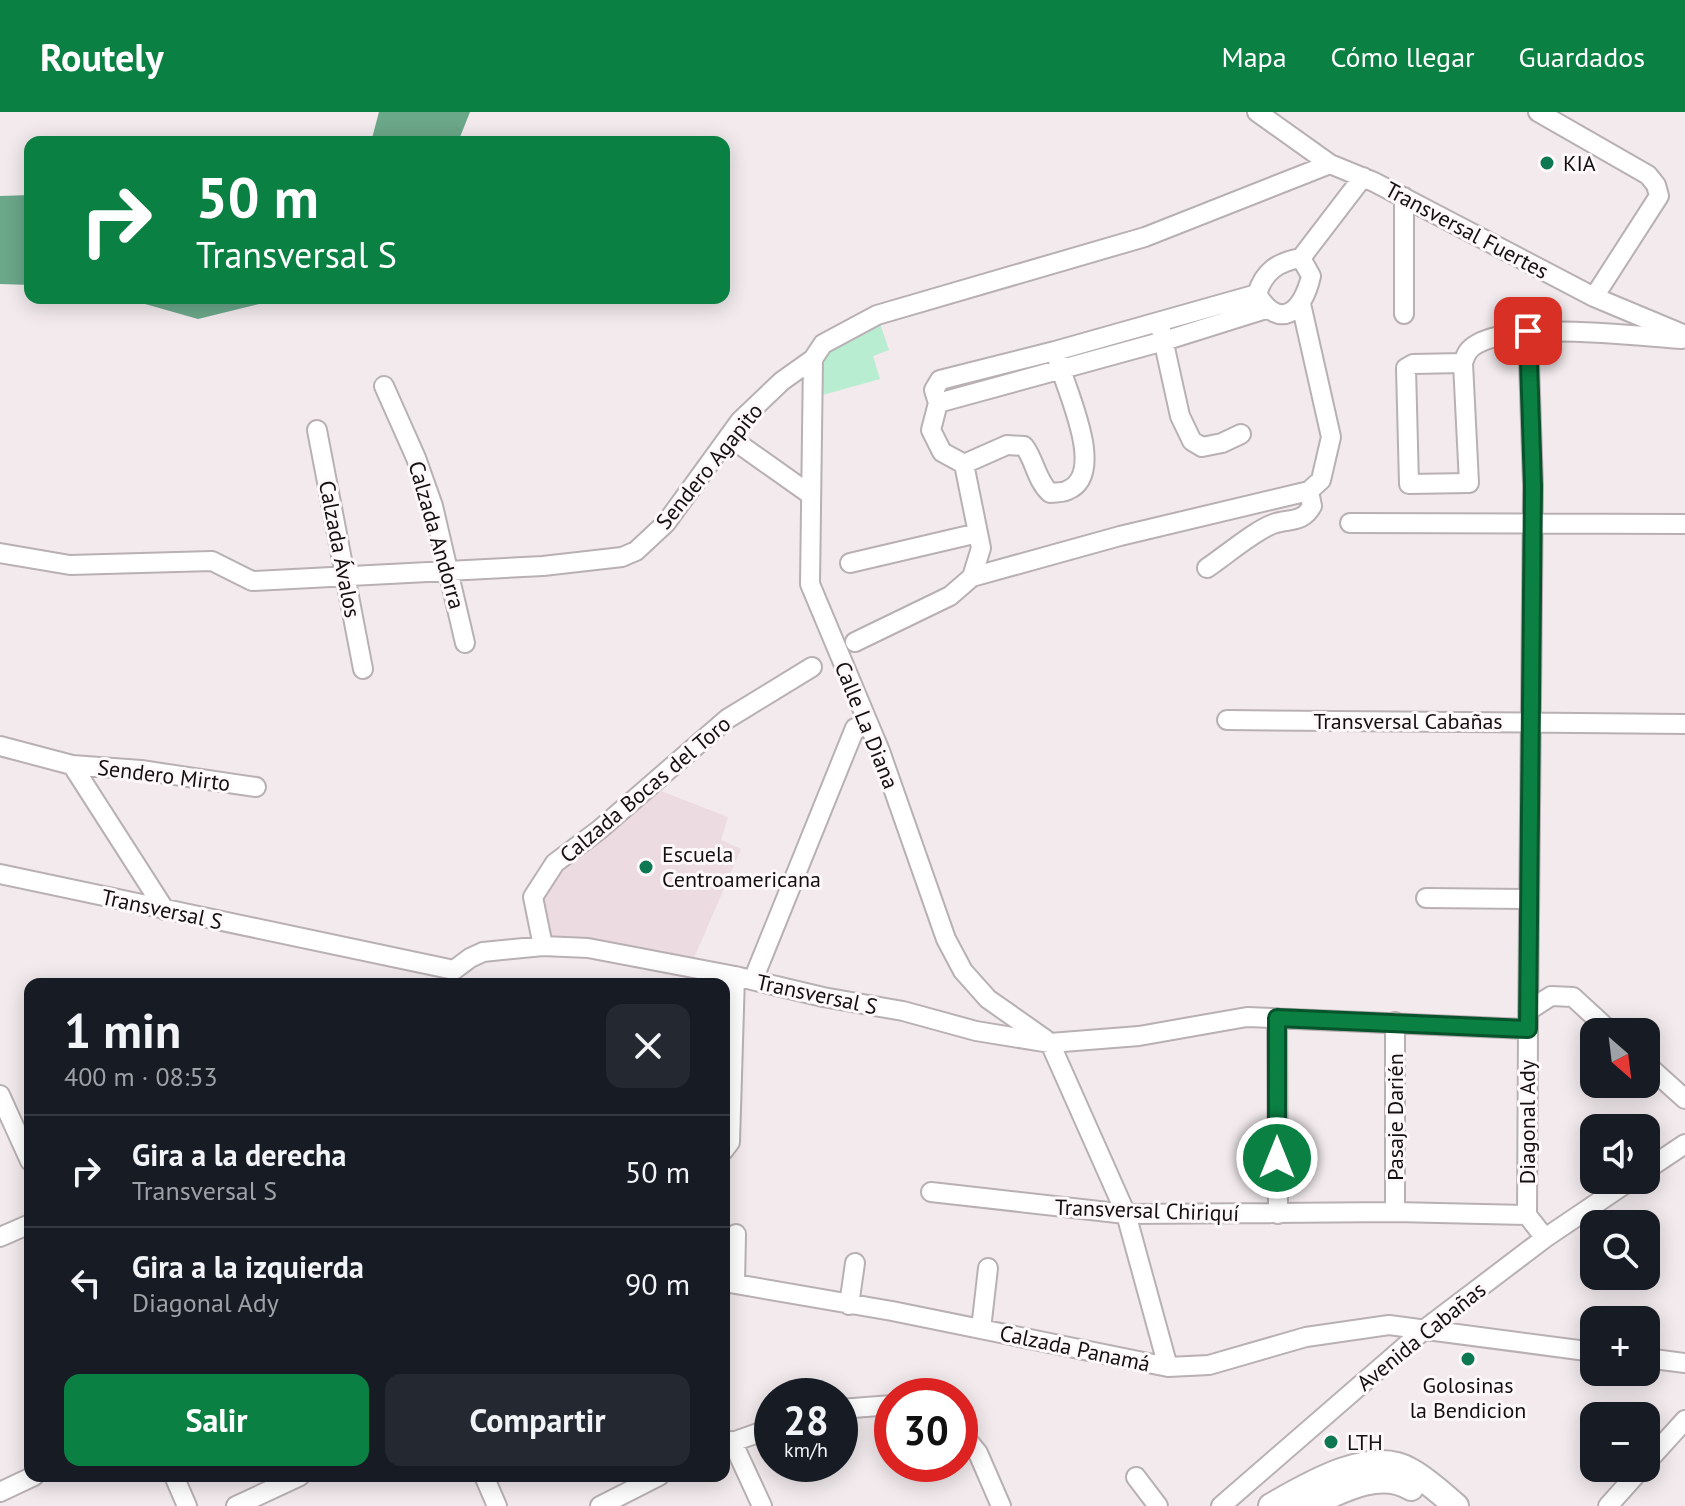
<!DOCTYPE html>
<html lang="es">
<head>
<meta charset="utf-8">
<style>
	:root { --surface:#171b24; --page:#242831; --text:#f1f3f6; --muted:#9ea1a6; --line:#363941; --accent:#0b8043 }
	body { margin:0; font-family:"PT Sans",sans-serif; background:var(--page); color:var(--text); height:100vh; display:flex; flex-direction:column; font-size:30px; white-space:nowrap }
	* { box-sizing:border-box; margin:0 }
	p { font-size:26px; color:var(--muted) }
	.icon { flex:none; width:44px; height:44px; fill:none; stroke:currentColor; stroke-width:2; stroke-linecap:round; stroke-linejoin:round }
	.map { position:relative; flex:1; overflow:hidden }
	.side { position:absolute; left:24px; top:866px; width:706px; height:504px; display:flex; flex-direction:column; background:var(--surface); border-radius:16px; box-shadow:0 4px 20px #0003 }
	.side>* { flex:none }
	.banner { position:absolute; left:24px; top:24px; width:706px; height:168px; border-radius:16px; box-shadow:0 4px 20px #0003; background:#0b8043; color:#fff; overflow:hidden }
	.needle { width:52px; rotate:152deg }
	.buttons { position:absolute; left:1580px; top:906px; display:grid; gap:16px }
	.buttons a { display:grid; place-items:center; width:80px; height:80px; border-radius:16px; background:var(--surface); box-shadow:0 4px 20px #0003; font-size:40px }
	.speed { position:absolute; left:754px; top:1266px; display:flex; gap:16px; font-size:40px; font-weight:700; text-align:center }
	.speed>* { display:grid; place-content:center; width:104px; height:104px; border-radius:50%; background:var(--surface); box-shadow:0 4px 20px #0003; line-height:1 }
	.speed small { font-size:20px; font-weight:400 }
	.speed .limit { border:12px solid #d22; background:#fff; color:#111 }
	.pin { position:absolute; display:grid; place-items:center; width:68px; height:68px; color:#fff; margin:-34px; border-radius:16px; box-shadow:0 4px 12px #0006 }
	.me { position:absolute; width:88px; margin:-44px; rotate:0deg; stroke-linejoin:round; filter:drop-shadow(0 0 6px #0008) }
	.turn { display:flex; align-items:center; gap:28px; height:168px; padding:0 40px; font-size:36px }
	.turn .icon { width:104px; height:104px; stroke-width:2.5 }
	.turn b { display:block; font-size:56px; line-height:68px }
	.round { display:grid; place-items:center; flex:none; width:84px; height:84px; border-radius:16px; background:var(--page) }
	.overview { display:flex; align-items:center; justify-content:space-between; height:136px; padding:0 40px }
	h1 { font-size:48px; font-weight:600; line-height:60px }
	.cta { display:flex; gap:16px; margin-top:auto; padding:16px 40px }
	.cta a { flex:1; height:92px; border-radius:16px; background:var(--accent); color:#fff; font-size:32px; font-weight:600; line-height:92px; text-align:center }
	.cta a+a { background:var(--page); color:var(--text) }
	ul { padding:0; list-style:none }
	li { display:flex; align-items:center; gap:24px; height:112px; padding:0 40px; border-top:2px solid var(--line) }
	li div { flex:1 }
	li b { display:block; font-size:30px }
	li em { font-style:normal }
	header { display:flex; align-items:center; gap:48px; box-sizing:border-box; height:112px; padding:0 40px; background:var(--accent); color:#fff }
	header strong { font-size:38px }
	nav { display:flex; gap:44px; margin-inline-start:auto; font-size:28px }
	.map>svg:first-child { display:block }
	.built { fill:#ecdbe1 }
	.green { fill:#b8edd1 }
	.water { fill:#6ba789 }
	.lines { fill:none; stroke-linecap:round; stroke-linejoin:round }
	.minor-casing { stroke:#b8b0b3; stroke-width:22 }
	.major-casing { stroke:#b8b0b3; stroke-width:28 }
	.minor { stroke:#fff; stroke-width:18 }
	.major { stroke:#fff; stroke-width:24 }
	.route-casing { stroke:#07532c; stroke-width:20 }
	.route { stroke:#0b8043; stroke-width:14 }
	.poi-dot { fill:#0e7852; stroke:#fef8fa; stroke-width:3 }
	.labels { text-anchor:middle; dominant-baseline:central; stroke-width:6; stroke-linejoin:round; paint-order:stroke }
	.poi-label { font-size:22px; fill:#131011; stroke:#fef8fa; text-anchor:start }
	.street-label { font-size:22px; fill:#131011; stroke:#fef8fa }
</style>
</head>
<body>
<header>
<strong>Routely</strong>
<nav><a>Mapa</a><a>Cómo llegar</a><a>Guardados</a></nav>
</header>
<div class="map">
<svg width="1685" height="1394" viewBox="0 0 1685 1394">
	<rect width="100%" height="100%" fill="#f2eaed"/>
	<path class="built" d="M653 676 728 705 721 728 741 737 694 846 547 826 543 783 550 761Z"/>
	<path class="green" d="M877 203 889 238 873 244 880 267 812 286 813 247Z"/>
	<path class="water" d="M379 0H470L458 30H371Z
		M30 83V173L0 172V84Z
		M124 186H284L198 207Z"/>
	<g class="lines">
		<defs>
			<path id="minor" d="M1257 0 1330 52 1374 70 1594 185 1685 223
				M1538 0 1648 63 1656 73 1659 84 1594 185
				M1404 85V202
				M1301 146 1311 164C1303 199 1280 220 1257 182 1264 159 1278 150 1301 146L1363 65
				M1161 218 1180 304 1192 329 1202 335 1222 331 1241 322
				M813 247 810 472 880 639 946 827 963 859 988 887 1045 927
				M1463 251 1469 371 1409 372 1406 256 1413 252Z
				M1463 251C1466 242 1468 237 1477 232 1517 209 1634 224 1682 227
				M384 274 416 346 433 394 465 531
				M938 291 1164 229 1266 197
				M317 318 363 557
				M729 325 811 383
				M964 352 1007 333 1024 334C1035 348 1036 368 1050 381 1055 380 1064 381 1068 378 1108 361 1064 274 1057 245
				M1350 411 1685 412
				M0 441 70 453 212 449 252 469 543 454 622 445 636 439 666 411 740 309 782 269 813 247 823 232 877 203 1145 125 1330 52
				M850 451 978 421
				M1207 456C1225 444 1254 419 1273 412 1289 406 1302 412 1312 394L1309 379
				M972 465 1120 424 1309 379 1321 368 1331 325 1301 192
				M855 530 950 484 972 465 981 436 964 352 942 340 931 318 938 291 934 278 940 268 1055 239 1257 182
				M1227 608 1685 612
				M0 634 72 653 165 798
				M72 653 141 658 256 675
				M0 762 454 858 470 846 483 840 543 834 588 836 735 864 823 885 903 899 976 919 1050 931 1139 924 1247 905 1528 917 1533 374 1528 219
				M1426 786 1528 787
				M543 834 533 785 555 751 599 718 727 607 812 555
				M753 868 855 616
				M1528 899 1551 884 1573 885 1611 920
				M1277 906 1278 1102
				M1050 931 1126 1102 1168 1255
				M1646 952 1685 987
				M0 983 30 1049
				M724 1038 730 1030 735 864
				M1646 1058 1685 1032
				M931 1080 1126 1102 1395 1100 1527 1103 1545 1126
				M1395 1100V910
				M1527 1103 1528 917
				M0 1125 30 1112
				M724 1170 892 1199 1168 1255 1209 1253 1306 1225 1389 1213 1594 1240
				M735 1172 736 1122
				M849 1193 855 1151
				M981 1217 988 1156
				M1646 1246 1685 1251
				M840 1297 892 1293
				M960 1319 978 1341 1001 1394
				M732 1329 762 1394
				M724 1333 772 1316
				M1646 1351 1685 1308
				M174 1364 187 1394
				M484 1364 497 1394
				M1136 1365 1158 1394
				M0 1380 34 1364
				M236 1394 300 1364
				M600 1394 659 1364
				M1221 1394 1425 1217 1545 1126 1631 1068
				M1608 1394 1642 1356"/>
			<path id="major" d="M1271 1394C1306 1374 1371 1334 1411 1359 1427 1368 1442 1382 1456 1394
				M1308 1394C1338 1380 1380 1356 1411 1376"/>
		</defs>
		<use href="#minor" class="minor-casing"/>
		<use href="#major" class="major-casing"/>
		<use href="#minor" class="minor"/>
		<use href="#major" class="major"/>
	</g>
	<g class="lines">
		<defs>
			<path id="route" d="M1277 1046V906L1528 917 1533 374 1528 219"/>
		</defs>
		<use href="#route" class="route-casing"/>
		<use href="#route" class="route"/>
	</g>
	<g class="poi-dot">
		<circle cx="1547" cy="51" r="8"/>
		<circle cx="646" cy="755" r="8"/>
		<circle cx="1468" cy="1247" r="8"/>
		<circle cx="1331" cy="1330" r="8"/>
	</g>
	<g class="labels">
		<g class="poi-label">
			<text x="1563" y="51">KIA</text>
			<text x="662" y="742">Escuela<tspan x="662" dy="25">Centroamericana</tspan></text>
			<text x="1468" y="1273" text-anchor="middle">Golosinas<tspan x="1468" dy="25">la Bendicion</tspan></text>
			<text x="1347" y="1330">LTH</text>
		</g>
		<g class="street-label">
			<text transform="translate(1467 118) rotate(28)">Transversal Fuertes</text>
			<text transform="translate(709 354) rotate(-51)">Sendero Agapito</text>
			<text transform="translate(437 423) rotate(74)">Calzada Andorra</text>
			<text transform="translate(340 437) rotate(79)">Calzada Ávalos</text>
			<text x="1408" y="609">Transversal Cabañas</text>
			<text transform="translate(867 613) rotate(68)">Calle La Diana</text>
			<text transform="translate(164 663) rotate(7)">Sendero Mirto</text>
			<text transform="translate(645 677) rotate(-40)">Calzada Bocas del Toro</text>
			<text transform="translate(162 797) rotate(12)">Transversal S</text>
			<text transform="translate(817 882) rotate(12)">Transversal S</text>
			<text transform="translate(1395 1005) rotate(-90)">Pasaje Darién</text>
			<text transform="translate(1527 1010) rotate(-90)">Diagonal Ady</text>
			<text transform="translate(1147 1098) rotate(2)">Transversal Chiriquí</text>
			<text transform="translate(1421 1224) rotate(-39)">Avenida Cabañas</text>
			<text transform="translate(1075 1236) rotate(12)">Calzada Panamá</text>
		</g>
	</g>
</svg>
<div class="buttons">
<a><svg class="needle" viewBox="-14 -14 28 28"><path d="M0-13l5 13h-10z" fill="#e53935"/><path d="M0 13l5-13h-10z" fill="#9ea1a6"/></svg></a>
<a><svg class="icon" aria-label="sound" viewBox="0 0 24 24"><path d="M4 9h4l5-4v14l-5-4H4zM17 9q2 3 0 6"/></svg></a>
<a><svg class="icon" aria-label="search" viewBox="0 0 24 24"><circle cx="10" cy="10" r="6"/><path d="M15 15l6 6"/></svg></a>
<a>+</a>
<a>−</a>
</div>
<div class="speed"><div>28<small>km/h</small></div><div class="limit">30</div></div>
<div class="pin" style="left:1528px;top:219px;background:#d93025"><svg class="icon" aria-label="arrive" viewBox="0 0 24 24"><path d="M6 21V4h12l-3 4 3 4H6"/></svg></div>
<svg class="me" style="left:1277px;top:1046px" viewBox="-20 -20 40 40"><circle r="17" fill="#0b8043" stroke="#fff" stroke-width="3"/><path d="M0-11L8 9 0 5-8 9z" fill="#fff"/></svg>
<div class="banner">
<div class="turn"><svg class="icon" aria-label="right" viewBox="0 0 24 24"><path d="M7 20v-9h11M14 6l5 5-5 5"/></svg><div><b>50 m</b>Transversal S</div></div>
</div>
<section class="side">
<div class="overview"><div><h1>1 min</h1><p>400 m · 08:53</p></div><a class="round"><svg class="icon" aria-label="close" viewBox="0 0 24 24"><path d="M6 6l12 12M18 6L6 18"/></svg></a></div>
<ul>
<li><svg class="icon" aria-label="right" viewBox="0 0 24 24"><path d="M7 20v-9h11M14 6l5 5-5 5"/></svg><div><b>Gira a la derecha</b><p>Transversal S</p></div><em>50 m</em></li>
<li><svg class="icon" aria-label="left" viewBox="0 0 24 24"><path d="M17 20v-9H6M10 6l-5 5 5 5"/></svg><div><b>Gira a la izquierda</b><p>Diagonal Ady</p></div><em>90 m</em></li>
</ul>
<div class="cta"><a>Salir</a><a>Compartir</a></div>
</section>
</div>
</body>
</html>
